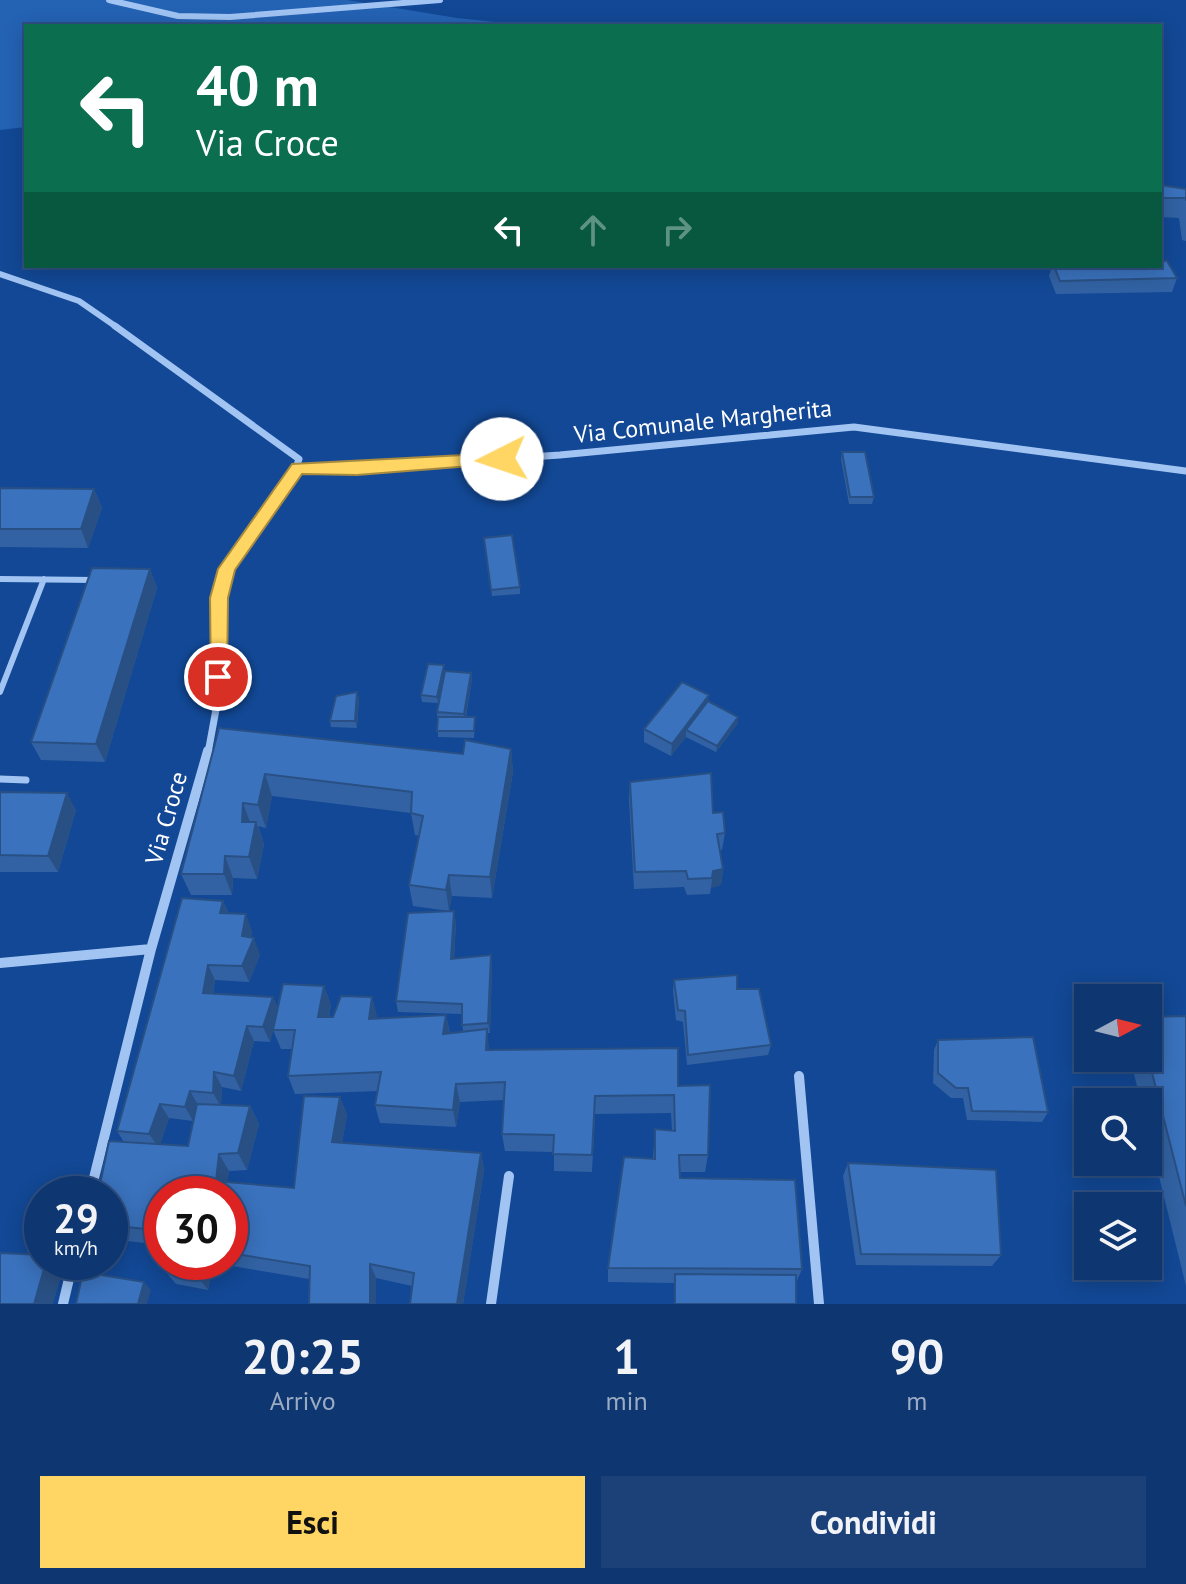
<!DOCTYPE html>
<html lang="it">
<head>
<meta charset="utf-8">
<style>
	:root { --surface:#0e3670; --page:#1c4178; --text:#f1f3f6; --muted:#9babc3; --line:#2e5083; --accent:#ffd563 }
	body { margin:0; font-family:"PT Sans",sans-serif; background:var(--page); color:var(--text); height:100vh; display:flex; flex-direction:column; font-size:30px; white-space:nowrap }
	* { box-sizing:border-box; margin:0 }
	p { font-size:26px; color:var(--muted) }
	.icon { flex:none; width:44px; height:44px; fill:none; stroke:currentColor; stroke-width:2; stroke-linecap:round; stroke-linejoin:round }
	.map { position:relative; height:1304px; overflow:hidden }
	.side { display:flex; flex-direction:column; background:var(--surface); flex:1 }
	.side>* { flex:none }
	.top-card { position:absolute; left:24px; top:24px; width:1138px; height:244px; border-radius:0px; box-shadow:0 4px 20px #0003,0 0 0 2px var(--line); background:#0b6e4f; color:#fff; overflow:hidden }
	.needle { width:52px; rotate:83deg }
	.tools { position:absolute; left:1074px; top:984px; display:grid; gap:16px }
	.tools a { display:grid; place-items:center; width:88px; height:88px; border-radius:0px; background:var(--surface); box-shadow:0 4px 20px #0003,0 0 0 2px var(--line); font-size:40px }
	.speed { position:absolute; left:24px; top:1176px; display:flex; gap:16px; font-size:40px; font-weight:700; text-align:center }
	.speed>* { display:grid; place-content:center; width:104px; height:104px; border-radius:50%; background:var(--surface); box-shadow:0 4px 20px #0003,0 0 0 2px var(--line); line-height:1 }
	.speed small { font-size:20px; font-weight:400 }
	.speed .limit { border:12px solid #d22; background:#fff; color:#111 }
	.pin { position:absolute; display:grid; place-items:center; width:68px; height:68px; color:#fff; margin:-34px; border:4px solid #fff; border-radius:50%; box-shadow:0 2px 8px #0007 }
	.me { position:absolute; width:88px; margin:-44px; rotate:266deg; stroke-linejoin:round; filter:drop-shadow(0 0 6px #0008) }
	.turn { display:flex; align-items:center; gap:28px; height:168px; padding:0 40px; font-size:36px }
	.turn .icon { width:104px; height:104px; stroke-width:2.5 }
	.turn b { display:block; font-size:56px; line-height:68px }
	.lanes { display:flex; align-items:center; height:76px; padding:0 40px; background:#0003; justify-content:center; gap:40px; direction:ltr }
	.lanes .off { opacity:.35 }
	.eta { display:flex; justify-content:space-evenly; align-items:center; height:136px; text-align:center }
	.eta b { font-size:48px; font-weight:800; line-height:56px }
	.cta { display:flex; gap:16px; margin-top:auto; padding:16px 40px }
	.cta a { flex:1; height:92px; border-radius:0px; background:var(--accent); color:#111; font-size:32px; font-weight:800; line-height:92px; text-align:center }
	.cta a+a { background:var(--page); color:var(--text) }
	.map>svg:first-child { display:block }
	.green { fill:#2462b4 }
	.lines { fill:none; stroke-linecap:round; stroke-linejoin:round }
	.lane-far1 { stroke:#a1c4f3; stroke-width:6 }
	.lane { stroke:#a1c4f3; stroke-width:7 }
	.street-far2 { stroke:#a1c4f3; stroke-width:6 }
	.street-far1 { stroke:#a1c4f3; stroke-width:7 }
	.street { stroke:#a1c4f3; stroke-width:10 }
	.wall { fill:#3262a3; fill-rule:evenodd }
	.shaded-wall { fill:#295084 }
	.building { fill:#3a72bd; stroke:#295084; stroke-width:2 }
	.route { fill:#ffd563; stroke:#a68a40; stroke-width:2 }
	.labels { text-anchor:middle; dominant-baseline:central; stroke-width:8; stroke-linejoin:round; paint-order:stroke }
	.street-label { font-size:24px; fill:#fff; stroke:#124895 }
</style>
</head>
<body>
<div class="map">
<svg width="1186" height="1304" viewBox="0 0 1186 1304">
	<rect width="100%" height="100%" fill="#124895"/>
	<path class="green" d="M0 0H347L457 18 535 26H26V127L0 130Z"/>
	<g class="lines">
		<path class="lane-far1" d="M0 579 95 580
			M0 692 44 579"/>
		<path class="lane" d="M0 779 26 780"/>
		<path class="street-far2" d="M109 0 178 16 230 17 440 0
			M0 274 79 301 118 328"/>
		<path class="street-far1" d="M115 326 299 459 293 477 222 581 217 704 208 753
			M297 468 357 469 560 455 854 427 1186 471"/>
		<path class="street" d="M0 963 151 949
			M799 1076 819 1304
			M90 1194 151 949 208 751
			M63 1304 73 1262
			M491 1304 509 1176"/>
	</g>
	<path class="wall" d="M1160 185 1186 189V241L1182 240 1179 218 1160 217Z
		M1052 266H1160L1177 278 1172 292 1056 294 1049 276Z
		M842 452 874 497 872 504H849L841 459Z
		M0 488 94 489 102 508 88 548 0 547Z
		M484 538 520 587V594L492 596Z
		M150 569 157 588 105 762 41 760 31 742Z
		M444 665V672L438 703 422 702 421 695Z
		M471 673 472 679 466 717H475L474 738 438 737 437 712Z
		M709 695 708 701 738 717V723L716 752 686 737 671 756 644 742V729Z
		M359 698 357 728 331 727 330 721Z
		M219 728 463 754 511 749 513 772 492 898 452 896 449 911 413 906 409 885 419 836 415 835 411 813 272 796 266 828 258 826 264 844 257 879 233 878 232 895H191L181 874Z
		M630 782 713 813 725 833 722 850H720L723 869 721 885 711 887 710 894 687 895 684 887 634 889 629 800Z
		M0 792 76 810 58 872H0Z
		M223 901 229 914 252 931 251 938 260 955 249 982 215 980 213 994 273 997 278 1009 324 986 331 1005 329 1017H333L372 997 377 1018 446 1015 450 1033 463 1032 462 1014 398 1012 396 1001 456 922 454 959 492 966 490 1033H487L489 1050 678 1086 708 1155 705 1172H680V1178L802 1269 796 1283V1304H674V1283L608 1282V1268L653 1159 655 1129 672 1131 671 1113 595 1114 592 1172 554 1171V1152L505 1151 502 1134 504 1100 460 1102 456 1127 380 1123 375 1105 378 1091 295 1094 288 1076 292 1049H281L273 1030 270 1042 254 1041 241 1091 222 1087 221 1105 250 1106 259 1124 247 1170 229 1171 227 1182 294 1188 340 1097 347 1115 342 1143 481 1153 484 1170 463 1304H410L412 1286 376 1278V1304H309V1279L214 1263 208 1290 176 1284 164 1270 167 1262H230V1194H162V1245L110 1239V1194L124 1142 117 1131ZM169 1118 193 1121 188 1146 160 1144Z
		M674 980 737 989 771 1045 768 1055 687 1065 683 1022 676 1020 673 991Z
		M1186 1016V1286L1148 1132V1102H1141L1130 1058H1148Z
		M938 1040 1048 1112 1042 1122 967 1120 963 1098H951L933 1083 934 1050Z
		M848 1163 1001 1255 992 1266 856 1265 843 1176Z"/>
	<path class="shaded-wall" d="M94 489 102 508 88 548 81 529Z
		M150 569 157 588 105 762 96 744Z
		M444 665V672L438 703 437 697Z
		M471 673 472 679 465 720 464 714Z
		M357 692 359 698 357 728 355 721Z
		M709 695 707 708 686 730V737L671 756 672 744Z
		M738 717V723L716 752 717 746Z
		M511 749 513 772 492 898 490 877Z
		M265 774 272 796 266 828 258 805Z
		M67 793 76 810 58 872 48 856Z
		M243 803 251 825 242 822Z
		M256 822 264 844 257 879 249 857Z
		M225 856 233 878 232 895 224 874Z
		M723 869 721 885 711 888 713 871Z
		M449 875 452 896 449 911 446 890Z
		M223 901 230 917 220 913Z
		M454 911 456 922 453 970 451 959Z
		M246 914 252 931 250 948 254 938 260 955 249 982 242 966V936Z
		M491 955 492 966 490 1033 488 1023Z
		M208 965 215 980 210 1008 203 993Z
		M324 986 331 1005 325 1036 318 1017Z
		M273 997 279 1012 270 1042 263 1027Z
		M372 997 377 1017 374 1038 369 1019Z
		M446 1015 450 1035 443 1034Z
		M247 1026 254 1041 241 1091 234 1076Z
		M487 1029 489 1048V1068L486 1050Z
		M214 1072 222 1087 221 1107 213 1093Z
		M456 1084 460 1102 456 1127 453 1110Z
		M190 1091 198 1105 193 1121 185 1107Z
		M340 1097 347 1115 339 1159 332 1142Z
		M160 1104 169 1118 159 1148 149 1134Z
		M250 1106 259 1124 247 1170 238 1153Z
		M481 1153 484 1170 463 1304H457Z
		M219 1154 229 1171 226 1194 216 1181Z
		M46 1262H55L63 1270 53 1304H34Z
		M200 1262H213L214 1263 208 1290 197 1276Z
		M370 1264 376 1278V1304H370Z
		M144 1282 151 1290 147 1304H138Z"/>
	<path class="building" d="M1160 185 1186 189V201V198H1160Z
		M1160 261H1167L1177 278 1060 281 1054 266H1160Z
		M842 452H865L874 497H850Z
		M0 488 94 489 81 529H0Z
		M512 535 520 587 491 590 484 538Z
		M92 568 150 569 96 744 31 742Z
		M428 664 444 665 437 697 421 695Z
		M445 671 471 673 464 714 437 712Z
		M682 682 709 695 672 744 644 729Z
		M357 692 355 721H330L336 696Z
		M708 701 738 717 717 746 686 730Z
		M438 717H475L474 731H437Z
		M219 728 463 754 465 740 511 749 490 877 449 875 446 890 409 885 423 816 411 813 412 792 265 774 258 805 243 803 242 822H256L249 857 225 856 224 874H181Z
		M711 773 713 813 723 812 725 833 717 834 723 869 713 871 712 878 688 879 686 871 635 872 630 782Z
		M0 792 67 793 48 856 0 855Z
		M182 898 223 901 220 913 246 914 242 936 254 938 242 966 208 965 203 993 273 997 263 1027 247 1026 234 1076 214 1072 213 1093 190 1091 185 1107 160 1104 149 1134 117 1131Z
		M454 911 451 959 491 955 488 1023 462 1025V1004L396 1001 408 913Z
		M737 975V989H759L771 1045 688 1055 685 1011 678 1010 674 980Z
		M283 984 324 986 318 1017H333L341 996 372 997 369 1019 446 1015 443 1034 487 1029 486 1050 678 1048V1086L710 1085 708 1155H679L680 1178 795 1180 802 1269 608 1268 624 1157 655 1159V1129L675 1131 674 1095 595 1096 592 1155 553 1154 554 1135 502 1134 505 1082 456 1084 453 1110 375 1105 381 1072 288 1076 295 1030H273Z
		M1186 1016V1206L1148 1057V1017Z
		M1033 1037 1048 1112 972 1111 968 1088H956L938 1073V1040Z
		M304 1096 340 1097 332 1142 481 1153 457 1304H410L414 1273 370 1264V1304H309L310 1266 230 1253V1194H162V1231L110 1225V1194H98L109 1141 188 1146 197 1104 250 1106 238 1153 219 1154 216 1181 294 1188Z
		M848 1163 996 1170 1001 1255 861 1254Z
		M0 1253 42 1255V1262H46L34 1304H0Z
		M167 1262H200L197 1276 164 1270Z
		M83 1272 144 1282 138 1304H76Z
		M675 1274 796 1275V1304H675Z"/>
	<path class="route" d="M502 453 508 455V463L357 475 302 474 235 570 228 598 227 677 224 682H211L210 598 218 569 292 464Z"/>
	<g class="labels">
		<g class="street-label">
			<text transform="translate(703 421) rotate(-6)">Via Comunale Margherita</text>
			<text transform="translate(166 818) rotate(-74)">Via Croce</text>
		</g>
	</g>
</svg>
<div class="tools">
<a><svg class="needle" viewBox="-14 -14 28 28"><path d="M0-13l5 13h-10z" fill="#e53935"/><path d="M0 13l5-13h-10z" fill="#9babc3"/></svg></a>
<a><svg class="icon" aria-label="search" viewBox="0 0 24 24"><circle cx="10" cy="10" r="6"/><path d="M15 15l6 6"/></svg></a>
<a><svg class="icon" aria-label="layers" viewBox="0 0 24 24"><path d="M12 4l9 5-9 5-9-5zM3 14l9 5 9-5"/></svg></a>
</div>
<div class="speed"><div>29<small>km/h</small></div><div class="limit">30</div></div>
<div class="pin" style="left:218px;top:677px;background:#d93025"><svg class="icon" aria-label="arrive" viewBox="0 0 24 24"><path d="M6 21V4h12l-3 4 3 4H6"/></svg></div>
<svg class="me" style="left:502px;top:459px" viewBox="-20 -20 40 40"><circle r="19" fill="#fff"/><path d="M0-13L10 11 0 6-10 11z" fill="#ffd563"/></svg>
<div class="top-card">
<div class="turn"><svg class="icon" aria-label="left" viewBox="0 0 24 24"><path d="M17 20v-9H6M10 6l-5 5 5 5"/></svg><div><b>40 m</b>Via Croce</div></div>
<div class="lanes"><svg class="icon" aria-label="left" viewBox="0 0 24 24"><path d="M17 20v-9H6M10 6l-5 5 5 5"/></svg><svg class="icon off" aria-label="ahead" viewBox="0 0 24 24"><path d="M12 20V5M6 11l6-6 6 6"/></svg><svg class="icon off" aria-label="right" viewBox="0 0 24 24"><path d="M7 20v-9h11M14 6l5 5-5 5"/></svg></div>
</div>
</div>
<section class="side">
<div class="eta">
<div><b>20:25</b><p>Arrivo</p></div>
<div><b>1</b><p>min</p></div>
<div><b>90</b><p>m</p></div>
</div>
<div class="cta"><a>Esci</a><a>Condividi</a></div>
</section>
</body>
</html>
